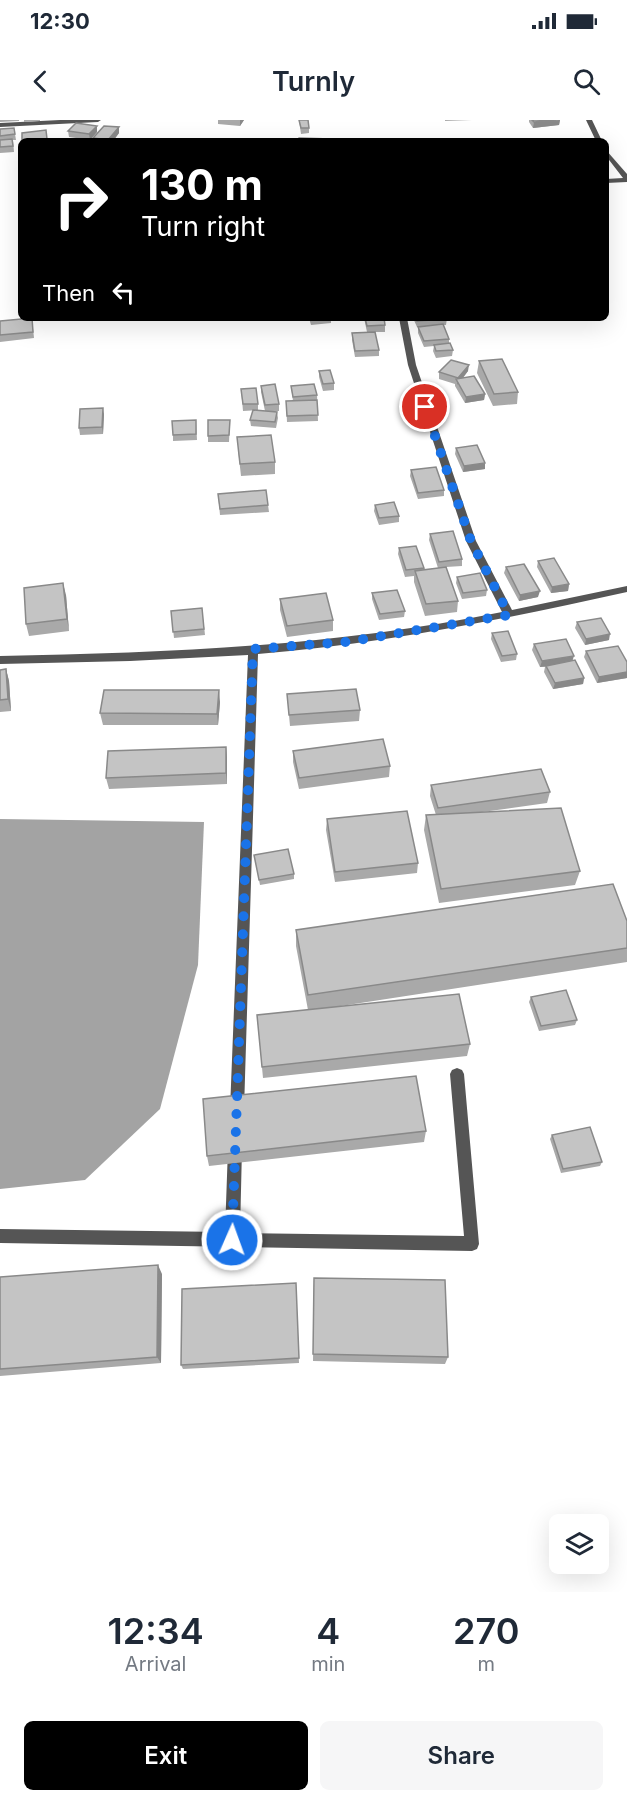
<!DOCTYPE html>
<html lang="en">
<head>
<meta charset="utf-8">
<style>
	:root { --surface:#fff; --page:#f6f6f7; --text:#1f2937; --muted:#747a83; --accent:#000 }
	body { margin:0; font-family:Inter,sans-serif; background:var(--page); color:var(--text); height:100vh; display:flex; flex-direction:column; font-size:22px; white-space:nowrap }
	* { box-sizing:border-box; margin:0 }
	p { font-size:20px; color:var(--muted) }
	.icon { flex:none; width:33px; height:33px; fill:none; stroke:currentColor; stroke-width:2; stroke-linecap:round; stroke-linejoin:round }
	.map { position:relative; height:1472px; overflow:hidden }
	.panel { display:flex; flex-direction:column; background:var(--surface); flex:1 }
	.panel>* { flex:none }
	.hud { position:absolute; left:18px; top:18px; width:591px; height:183px; border-radius:9px; box-shadow:0 6px 24px #0002; background:#000; color:#fff; overflow:hidden }
	.controls { position:absolute; left:549px; top:1394px; display:grid; gap:12px }
	.controls a { display:grid; place-items:center; width:60px; height:60px; border-radius:9px; background:var(--surface); box-shadow:0 6px 24px #0002; font-size:30px }
	.pin { position:absolute; display:grid; place-items:center; width:51px; height:51px; color:#fff; margin:-26px; border:3px solid #fff; border-radius:50%; box-shadow:0 2px 6px #0007 }
	.me { position:absolute; width:66px; margin:-33px; rotate:2deg; stroke-linejoin:round; filter:drop-shadow(0 0 4px #0008) }
	.turn { display:flex; align-items:center; gap:21px; height:126px; padding:0 24px; font-size:27px }
	.turn .icon { width:78px; height:78px; stroke-width:2.5 }
	.turn b { display:block; font-size:42px; line-height:51px }
	.then { display:flex; align-items:center; height:57px; padding:0 24px; background:#0003; gap:12px; font-size:22px }
	.eta { display:flex; justify-content:space-evenly; align-items:center; height:102px; text-align:center }
	.eta b { font-size:36px; font-weight:600; line-height:42px }
	.action { display:flex; gap:12px; margin-top:auto; padding:12px 24px }
	.action a { flex:1; height:69px; border-radius:9px; background:var(--accent); color:#fff; font-size:24px; font-weight:600; line-height:69px; text-align:center }
	.action a+a { background:var(--page); color:var(--text) }
	.status { display:flex; justify-content:space-between; align-items:center; height:42px; padding:0 30px; background:var(--surface); direction:ltr }
	.status svg { height:16px; fill:currentColor }
	header { display:flex; justify-content:space-between; align-items:center; height:78px; padding:0 24px; background:var(--surface); font-size:27px; font-weight:600 }
	.map>svg:first-child { display:block }
	.water { fill:#a3a3a3 }
	.lines { fill:none; stroke-linecap:round; stroke-linejoin:round }
	.street { fill:#555; fill-rule:evenodd }
	.wall { fill:#a9a9a9 }
	.shaded-wall { fill:#898989 }
	.building { fill:#c4c4c4; stroke:#898989; stroke-width:1.5 }
	.route { stroke:#1a73e8; stroke-width:10; stroke-dasharray:0 18 }
</style>
</head>
<body>
<div class="status"><b>12:30</b><svg viewBox="0 0 49 12"><path d="M0 12V9h3v3zM5 12V6h3v6zM10 12V3h3v9zM15 12V0h3v12zM26 1h20v11H26zM47 4h2v5h-2z"/></svg></div>
<header><svg class="icon" aria-label="back" viewBox="0 0 24 24"><path d="M15 5l-7 7 7 7"/></svg>Turnly<svg class="icon" aria-label="search" viewBox="0 0 24 24"><circle cx="10" cy="10" r="6"/><path d="M15 15l6 6"/></svg></header>
<div class="map">
<svg width="627" height="1472" viewBox="0 0 627 1472">
	<rect width="100%" height="100%" fill="#fff"/>
	<path class="water" d="M0 699 204 702 198 845 160 989 85 1060 0 1069Z"/>
	<g class="lines">
		<path class="street" d="M60 0H101L98 2 0 7V3Z
			M586 0H592L602 21H596Z
			M606 30 627 54V62L606 63V59L623 58 606 36Z
			M399 198H407L416 245 476 421 512 490 627 466V472C504 499 384 524 258 534L244 990 242 995 237 997 232 995 230 990 248 535 130 541 0 544V536C170 533 336 526 502 492L466 421 408 245Z
			M457 948 462 950 464 954 479 1124 477 1129 472 1131 0 1123V1109L225 1112 228 1028 230 1023 235 1021 240 1023 242 1028 240 1113 464 1116 450 954 452 950Z"/>
	</g>
	<path class="wall" d="M0 0H19V1L0 2Z
		M24 0H40V1L24 2Z
		M218 0H244L240 6 218 4Z
		M299 0 309 8V13L301 14Z
		M445 0H472L445 1Z
		M529 0H560L559 5 533 8 529 2Z
		M97 6V12L90 20 69 17 68 11Z
		M119 7V13L113 21H93V18Z
		M0 9 15 14 16 20H13L14 32 0 33Z
		M46 10 47 21H22Z
		M32 198 34 218 0 222V201Z
		M309 198H331V203L311 205Z
		M364 198H384L385 205V212H375L379 230V236L355 237 352 220V213L367 212Z
		M413 198H447L446 205H443L449 219V223L453 230 452 236 436 238 433 231 434 226 424 227 418 213V207H417Z
		M479 241 518 272 517 284 493 286 477 253Z
		M319 251 334 263V270L323 271 319 257Z
		M468 251 463 258 485 274 484 280 465 283 455 266V264L439 259V252Z
		M261 266 279 284V291H268L277 292 278 298 276 308 251 306 250 300 265 291 261 272Z
		M291 266 317 275 318 301 287 302 286 281H293Z
		M241 269 258 284V290L243 291Z
		M104 294 103 314 80 315 79 308Z
		M196 300 197 320 173 321V315Z
		M230 300 229 322H208V316Z
		M456 328 485 349 463 352 455 334Z
		M238 329 275 342V354L241 356Z
		M411 350 444 370V376L418 379 410 356Z
		M218 374 268 385 269 392 220 395Z
		M375 385 399 396V402L379 405 374 391Z
		M430 414 462 439V446L446 447 458 481 457 492 425 496 414 462V456L405 457 398 434 399 428 424 448V450L438 448 429 420Z
		M538 441 569 464 568 471 551 473 537 447Z
		M506 447 538 477 519 481 504 453Z
		M457 457 487 470 486 476 462 479 456 463Z
		M372 473 405 491 404 497 379 500 372 479Z
		M66 475 69 511 29 516 26 504Z
		M280 479 333 500V511L287 517 280 490Z
		M202 488 205 515 174 518 171 491Z
		M577 502 609 520 585 525 575 508Z
		M492 513 517 534 516 540 501 542 491 519Z
		M534 524 573 540 584 558 583 564 553 569 544 552 545 547H540L532 530Z
		M586 531 627 542V558L597 563 584 537Z
		M6 549 9 561 11 591 0 592V550Z
		M287 574 360 590 359 601 290 606Z
		M220 582 218 605H103L100 593Z
		M226 627 227 638V664L109 669 106 658Z
		M293 631 390 646 389 657 299 669 293 642Z
		M431 665 550 672 547 683 475 693 580 751 575 765 439 783 424 710 426 695H436L430 676Z
		M327 699 418 743 417 753 335 762 326 710Z
		M254 735 294 754V759L260 765Z
		M627 801V842L328 888 470 924 467 936 263 958 257 895 308 890 296 826V810Z
		M531 877 577 900 575 905 539 911 529 882Z
		M426 1011 424 1022 209 1046 207 1036Z
		M552 1015 602 1042 600 1046 561 1053 550 1019Z
		M162 1154 161 1243 0 1256V1157Z
		M314 1158 448 1237 445 1244 313 1241Z
		M296 1163 299 1243 183 1249 181 1245Z"/>
	<path class="shaded-wall" d="M240 0H244L240 6Z
		M560 0 559 5 533 8 534 2Z
		M97 6V12L90 20 89 14Z
		M119 7V13L113 21H108V20Z
		M469 245 468 251 457 265 458 258Z
		M485 274 484 280 465 283 466 277Z
		M103 288 104 294 103 314 102 307Z
		M485 343V349L463 352 464 346Z
		M63 463 66 475 69 511 67 499Z
		M569 464 568 471 551 473 552 467Z
		M540 471 538 477 519 481 520 475Z
		M610 514 609 520 585 525 586 519Z
		M574 536 572 542 540 547 542 541Z
		M6 549 9 561 11 591 8 579Z
		M627 552V558L597 563 599 557Z
		M584 558 583 564 553 569 555 563Z
		M219 570 220 582 218 605 217 594Z
		M226 627 227 638V664L226 653Z
		M158 1145 162 1154 161 1243 157 1237Z"/>
	<path class="building" d="M299 0H308L309 8H301Z
		M532 0H556L534 2Z
		M76 3 97 6 89 14 68 11Z
		M104 6 119 7 108 20 93 18Z
		M14 8 15 14 0 16V9Z
		M46 10 47 19 22 21V13Z
		M299 18 331 19 332 21H298Z
		M12 19 13 26 0 27V20Z
		M32 198 33 212 0 215V201Z
		M365 198H384L385 205 367 206Z
		M416 198H447V199L417 201Z
		M443 204 449 219 424 221 418 207Z
		M375 212 379 230 355 231 352 213Z
		M450 223 453 230 436 231 434 225Z
		M502 239 518 272 494 274 479 241Z
		M451 240 469 245 458 258 439 252Z
		M330 250 334 263 323 264 319 251Z
		M474 256 485 274 466 277 456 259Z
		M275 264 279 284 265 285 261 266Z
		M314 264 317 275 293 277 291 266Z
		M256 268 258 284H243L241 269Z
		M317 280 318 295 287 296 286 281Z
		M103 288 102 307 79 308 80 289Z
		M253 290 277 292 275 302 250 300Z
		M196 300V314L173 315 172 301Z
		M208 300H230L229 315 208 316Z
		M271 315 275 342 240 344 237 317Z
		M477 325 485 343 464 346 456 328Z
		M436 347 444 370 418 373 411 350Z
		M266 370 268 385 220 389 218 374Z
		M394 382 399 396 379 398 375 385Z
		M453 411 462 439 439 442 430 414Z
		M416 426 424 448 406 450 399 428Z
		M554 438 569 464 552 467 538 441Z
		M524 444 540 471 520 475 506 447Z
		M446 447 458 481 426 484 415 451Z
		M480 453 487 470 463 473 457 457Z
		M63 463 67 499 26 504 24 468Z
		M397 470 405 491 380 494 372 473Z
		M326 473 333 500 287 506 280 479Z
		M202 488 204 509 173 512 171 491Z
		M601 498 610 514 586 519 577 502Z
		M508 511 517 534 502 536 492 513Z
		M566 519 574 536 542 541 534 524Z
		M618 526 627 542V552L599 557 586 531Z
		M575 540 584 558 555 563 546 546Z
		M6 549 8 579 0 580V550Z
		M356 569 360 590 289 595 287 574Z
		M104 570H219L217 594 100 593Z
		M383 619 390 646 299 658 293 631Z
		M226 627V653L106 658 108 631Z
		M541 649 550 672 438 688 431 665Z
		M561 688 580 751 441 769 426 695Z
		M407 691 418 743 335 752 327 699Z
		M288 729 294 754 259 760 254 735Z
		M613 764 627 801V828L308 875 296 810Z
		M566 870 577 900 541 906 531 877Z
		M459 874 470 924 262 947 257 895Z
		M416 956 426 1011 207 1036 203 979Z
		M590 1007 602 1042 563 1049 552 1015Z
		M158 1145 157 1237 0 1249V1157Z
		M314 1158 445 1160 448 1237 313 1234Z
		M296 1163 299 1238 181 1245 182 1169Z"/>
	<g class="lines">
		<path class="route" d="M232 1120 253 529 346 522 509 495 471 421 425 287"/>
	</g>
</svg>
<div class="controls">
<a><svg class="icon" aria-label="layers" viewBox="0 0 24 24"><path d="M12 4l9 5-9 5-9-5zM3 14l9 5 9-5"/></svg></a>
</div>
<div class="pin" style="left:425px;top:287px;background:#d93025"><svg class="icon" aria-label="arrive" viewBox="0 0 24 24"><path d="M6 21V4h12l-3 4 3 4H6"/></svg></div>
<svg class="me" style="left:232px;top:1120px" viewBox="-20 -20 40 40"><circle r="17" fill="#1a73e8" stroke="#fff" stroke-width="3"/><path d="M0-11L8 9 0 5-8 9z" fill="#fff"/></svg>
<div class="hud">
<div class="turn"><svg class="icon" aria-label="right" viewBox="0 0 24 24"><path d="M7 20v-9h11M14 6l5 5-5 5"/></svg><div><b>130 m</b>Turn right</div></div>
<div class="then">Then<svg class="icon" aria-label="left" viewBox="0 0 24 24"><path d="M17 20v-9H6M10 6l-5 5 5 5"/></svg></div>
</div>
</div>
<section class="panel">
<div class="eta">
<div><b>12:34</b><p>Arrival</p></div>
<div><b>4</b><p>min</p></div>
<div><b>270</b><p>m</p></div>
</div>
<div class="action"><a>Exit</a><a>Share</a></div>
</section>
</body>
</html>
